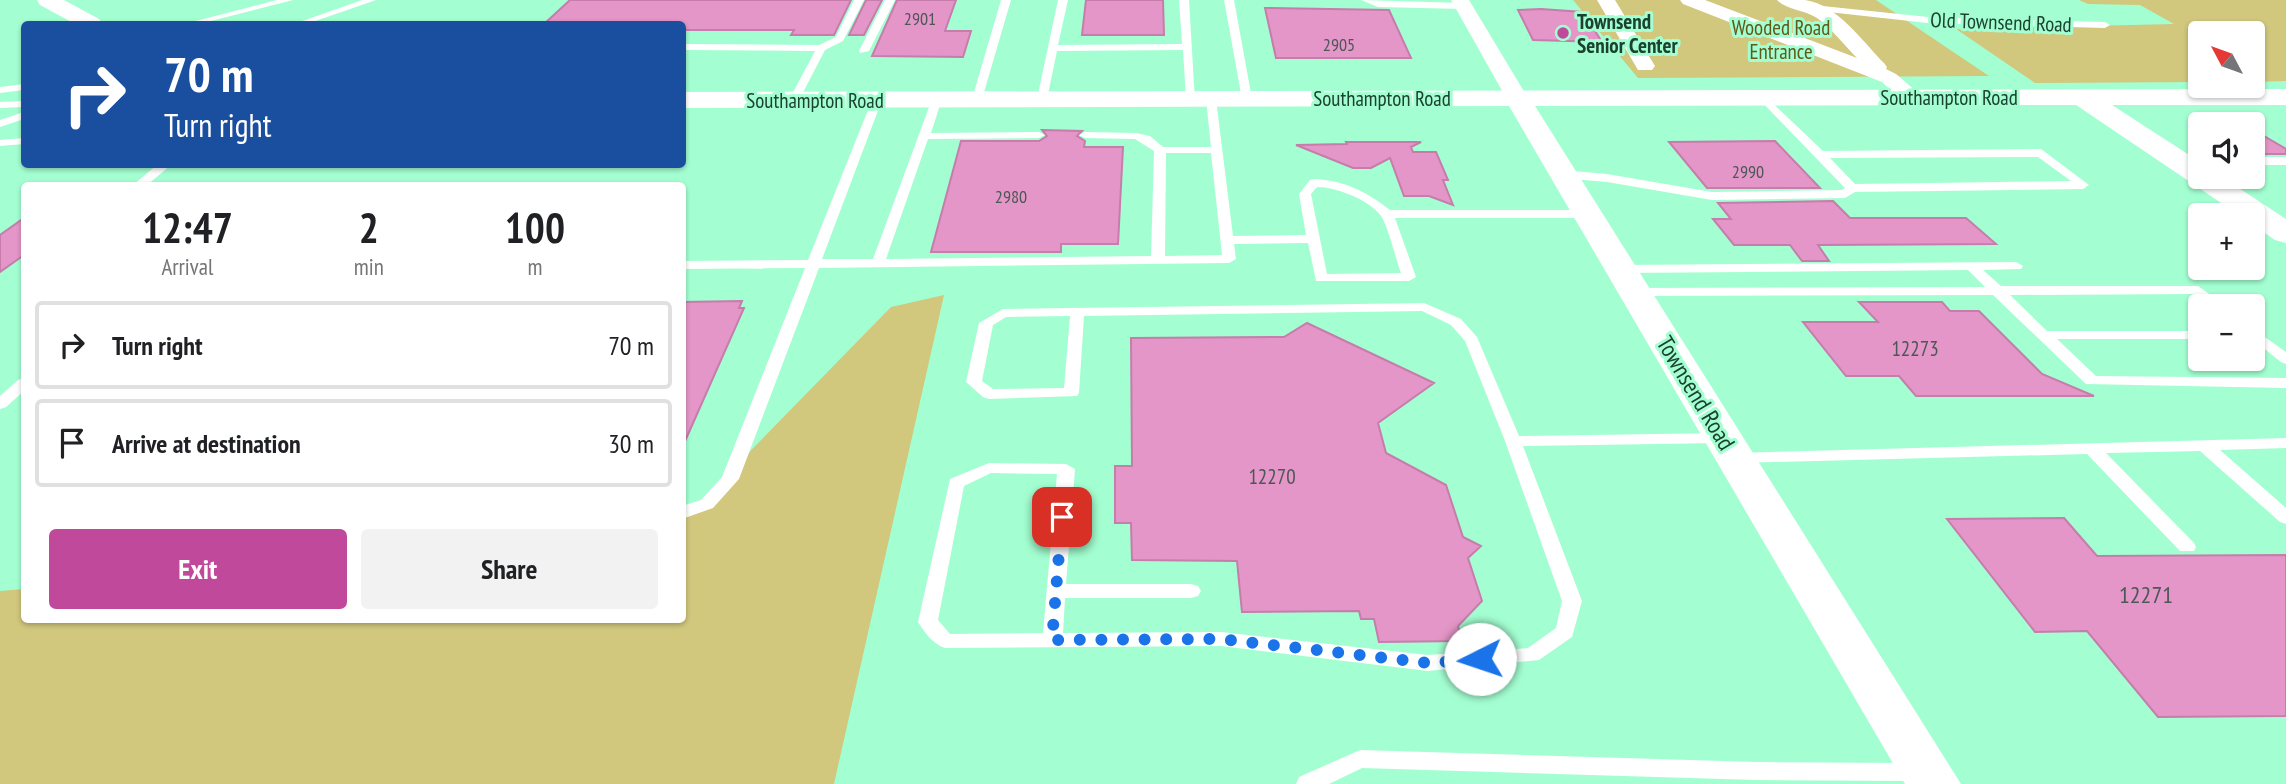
<!DOCTYPE html>
<html lang="en">
<head>
<meta charset="utf-8">
<style>
	:root { --surface:#fff; --page:#f2f2f2; --text:#202124; --muted:#757577; --line:#e0e0e0; --accent:#c1499c }
	body { margin:0; font-family:"PT Sans Narrow",sans-serif; background:var(--page); color:var(--text); height:100vh; display:flex; flex-direction:column; font-size:26px; white-space:nowrap }
	* { box-sizing:border-box; margin:0 }
	p { font-size:23px; color:var(--muted) }
	.icon { flex:none; width:38px; height:38px; fill:none; stroke:currentColor; stroke-width:2; stroke-linecap:round; stroke-linejoin:round }
	.map { position:relative; flex:1; overflow:hidden }
	.details { position:absolute; left:21px; top:182px; width:665px; height:441px; display:flex; flex-direction:column; background:var(--surface); border-radius:7px; box-shadow:0 2px 5px #0004 }
	.details>* { flex:none }
	.top-card { position:absolute; left:21px; top:21px; width:665px; height:147px; border-radius:7px; box-shadow:0 2px 5px #0004; background:#1a4fa0; color:#fff; overflow:hidden }
	.needle { width:46px; rotate:311deg }
	.controls { position:absolute; left:2188px; top:21px; display:grid; gap:14px }
	.controls a { display:grid; place-items:center; width:77px; height:77px; border-radius:7px; background:var(--surface); box-shadow:0 2px 5px #0004; font-size:35px }
	.pin { position:absolute; display:grid; place-items:center; width:60px; height:60px; color:#fff; margin:-30px; border-radius:14px; box-shadow:0 4px 10px #0006 }
	.me { position:absolute; width:77px; margin:-38px; rotate:266deg; stroke-linejoin:round; filter:drop-shadow(0 0 5px #0008) }
	.turn { display:flex; align-items:center; gap:24px; height:147px; padding:0 28px; font-size:32px }
	.turn .icon { width:91px; height:91px; stroke-width:2.5 }
	.turn b { display:block; font-size:49px; line-height:60px }
	.eta { display:flex; justify-content:space-evenly; align-items:center; height:119px; text-align:center }
	.eta b { font-size:42px; font-weight:700; line-height:49px }
	.primary-button { display:flex; gap:14px; margin-top:auto; padding:14px 28px }
	.primary-button a { flex:1; height:80px; border-radius:7px; background:var(--accent); color:#fff; font-size:28px; font-weight:700; line-height:80px; text-align:center }
	.primary-button a+a { background:var(--page); color:var(--text) }
	ul { padding:0; list-style:none }
	li { display:flex; align-items:center; gap:21px; height:88px; margin:0 14px 10px; padding:0 14px; border:4px solid var(--line); border-radius:7px }
	li div { flex:1 }
	li b { display:block; font-size:26px }
	li em { font-style:normal }
	.map>svg:first-child { display:block }
	.green { fill:#d1c77d }
	.building { fill:#e396c7; stroke:#c67dac; stroke-width:2 }
	.lines { fill:none; stroke-linecap:round; stroke-linejoin:round }
	.lane { fill:#fff; fill-rule:evenodd }
	.street { fill:#fff; fill-rule:evenodd }
	.secondary { fill:#fff; fill-rule:evenodd }
	.route { stroke:#1a73e8; stroke-width:12; stroke-dasharray:0 21.6 }
	.poi-dot { fill:#c1499c; stroke:#a3ffd1; stroke-width:2.5 }
	.labels { text-anchor:middle; dominant-baseline:central; stroke-width:6; stroke-linejoin:round; paint-order:stroke }
	.far-number-label { font-size:18px; fill:#4d5756 }
	.far-poi-label { font-size:21px; font-weight:bold; fill:#1b4230; stroke:#a3ffd1; text-anchor:start }
	.far-street-label { font-size:21px; fill:#1b4230; stroke:#a3ffd1 }
	.far-park-label { font-size:21px; fill:#625918; stroke:#a3ffd1 }
	.number-label { font-size:21px; fill:#4d5756 }
	.street-label { font-size:24px; fill:#1b4230; stroke:#a3ffd1 }
	.near-number-label { font-size:24px; fill:#4d5756 }
</style>
</head>
<body>
<div class="map">
<svg width="2286" height="784" viewBox="0 0 2286 784">
	<rect width="100%" height="100%" fill="#a3ffd1"/>
	<path class="green" d="M1573 0H1876L1989 76 1638 78Z
		M2079 0H2286V81L2252 82V33H2200V82L2035 83 1956 29 2174 24 2140 5 2088 4Z
		M944 295 834 784H0V591L24 589V620H682L683 520 891 307Z"/>
	<path class="building" d="M570 0H851L834 35H791L794 30H682V24H544Z
		M866 0H882L864 35H849Z
		M897 0H956L945 31H971L963 57 872 56Z
		M1086 0H1163L1164 35H1082Z
		M1265 8 1389 10 1411 58H1276Z
		M1541 9 1583 12 1602 42 1533 40 1518 10Z
		M2252 129 2286 149V154H2252Z
		M1042 130 1082 131 1077 136 1085 141 1084 147H1123L1118 244H1061V252H931L961 141H1039L1047 136Z
		M1775 141 1820 188H1707L1669 142Z
		M1346 142H1421L1411 147 1413 152H1436L1448 180H1443L1453 205 1429 196H1404L1390 158 1371 168H1353L1296 145 1347 144Z
		M1833 201 1850 218H1966L1996 244 1818 245 1829 261H1802L1790 245H1734L1713 219H1731L1718 203Z
		M24 218V255L0 272V235Z
		M742 301 739 308H744L682 448V302Z
		M1859 302H1942L1950 311H1979L2042 374 2094 396H1916L1899 376H1846L1803 322H1878Z
		M1307 323 1434 383 1378 423 1386 453 1446 485 1463 537 1481 546 1468 558 1482 601 1458 626 1462 641 1379 642 1374 619H1361L1359 611 1242 612 1237 561 1132 560 1131 523H1115V466H1132L1131 338 1284 337Z
		M2064 518 2097 556 2286 555V716L2158 717 2087 631 2035 632 1947 519Z"/>
	<g class="lines">
		<path class="lane" d="M277 0H293L199 24H184Z
			M362 0H376L307 24H294Z
			M854 0H864L843 41 825 50 798 102 789 100 815 51 682 50V44L819 45 836 37Z
			M885 0H895L869 51 860 53 859 51Z
			M1001 0H1011L982 99 973 101 972 99Z
			M1058 0H1068L1058 45 1182 44 1179 0H1189L1195 101 1186 99 1183 50 1057 51 1047 99 1038 101 1037 99Z
			M1224 0H1234L1252 99 1247 102 1242 99Z
			M1361 0 1464 3 1469 6 1464 9 1378 7Z
			M1813 5 1928 17 2105 22 2110 25 2105 28 1928 23 1810 10 1808 8Z
			M24 84V90L0 93V87Z
			M1764 95 1823 151 2041 149 2089 185 2083 189 1855 192 1845 198 1712 200 1607 182 1562 178 1556 174 1562 170 1607 174 1712 192 1842 190 1845 188 1760 100V96ZM2038 157 2071 181 1855 184 1830 158Z
			M937 96 942 99 931 133 1039 132 1045 135 1039 138 928 139 886 259 1151 256 1154 151 1135 139 1085 138 1079 135 1085 132 1136 133 1150 136 1163 147H1211L1206 99 1211 96 1216 99 1233 236 1306 235 1299 194 1310 180 1314 179C1344 180 1367 192 1390 210H1587L1593 214 1587 218H1395L1416 277 1409 281H1316L1308 243 1234 244 1236 259 1229 263 819 268 739 479 713 508 682 519V506L701 500 722 477 805 268 682 269V261L808 260 872 100 877 97 882 100 822 259H873L932 99ZM1166 153H1211L1222 255 1165 256ZM1317 187C1336 187 1370 200 1381 216 1388 226 1396 260 1401 273L1327 274 1311 194Z
			M24 101V107L0 108V102Z
			M24 112V119L0 127V120Z
			M24 138V144L0 146V140Z
			M2252 157H2286V165H2252Z
			M158 164H172L146 186H132Z
			M2016 262 2023 266 2021 269 1983 270 2001 286H2198L2226 306H2210L2195 294 2010 295 2047 331H2200V339H2057L2096 376 2286 378V388L2086 384 1993 295 1634 296 1627 292 1634 288 1985 287 1968 270 1621 273 1614 269 1621 265Z
			M1424 303 1461 319 1477 337 1519 436 1723 433 1731 438 1723 443 1523 446 1582 601 1572 637 1539 660 1428 671 1221 646 945 648C934 645 924 632 918 622L950 479 989 463 1066 464 1075 469 1066 584H1191L1198 586 1201 591 1198 596 1191 598H1065L1063 633 1221 632 1428 655 1528 648 1556 628 1562 601 1505 441 1465 341 1451 325 1422 311 1084 316 1079 393 1077 396 989 399 983 397 966 382 979 323 1003 309ZM1070 316 1064 388 993 389 982 381 993 325 1006 317ZM991 473 1057 474 1043 633 950 634 938 620 964 486Z
			M2252 328 2286 352V364L2281 362 2252 339Z
			M24 378V391L6 407 0 409V396L18 380Z
			M2286 438V448L2220 450 2286 508V524L2280 522 2200 451 2106 453 2194 543 2196 547 2194 551H2180L2087 454 1736 463 1728 458 1736 453Z
			M1360 750 1757 762 1917 763 1925 765 1928 772 1925 779 1917 781 1757 780 1362 768 1329 784H1296L1299 777Z"/>
		<path class="street" d="M1451 0H1469L1528 98 1525 103H1509Z
			M1597 0H1615L1655 66 1652 70H1638Z
			M1680 0H1705L1857 58C1844 45 1832 29 1817 18 1805 10 1786 10 1777 0 1786 0 1796 0 1805 0 1837 4 1863 42 1884 63L1887 67 1886 69 1896 74 1923 97 1920 102C1903 106 1893 92 1882 82L1683 4Z"/>
		<path class="secondary" d="M37 0H64L99 19 103 24H75L40 5Z
			M2286 89V105H2112L2200 162V177H2222L2286 219V243L2275 240 2252 224V215H2239L2076 105 1535 106 1961 784H1905L1509 106 682 108V92Z"/>
	</g>
	<g class="lines">
		<path class="route" d="M1062 517 1052 640 1221 639 1428 663 1480 659"/>
	</g>
	<circle class="poi-dot" cx="1563" cy="33" r="7"/>
	<g class="labels">
		<g class="far-number-label">
			<text x="920" y="18">2901</text>
			<text x="1339" y="44">2905</text>
			<text x="1748" y="171">2990</text>
			<text x="1011" y="196">2980</text>
		</g>
		<g class="far-poi-label">
			<text x="1577" y="21">Townsend<tspan x="1577" dy="24">Senior Center</tspan></text>
		</g>
		<g class="far-street-label">
			<text transform="translate(2001 22) rotate(2)">Old Townsend Road</text>
			<text x="1949" y="97">Southampton Road</text>
			<text x="1382" y="98">Southampton Road</text>
			<text x="815" y="100">Southampton Road</text>
		</g>
		<g class="far-park-label">
			<text x="1781" y="27">Wooded Road<tspan x="1781" dy="24">Entrance</tspan></text>
		</g>
		<g class="number-label">
			<text x="1915" y="348">12273</text>
			<text x="1272" y="476">12270</text>
		</g>
		<g class="street-label">
			<text transform="translate(1696 393) rotate(59)">Townsend Road</text>
		</g>
		<g class="near-number-label">
			<text x="2146" y="594">12271</text>
		</g>
	</g>
</svg>
<div class="controls">
<a><svg class="needle" viewBox="-14 -14 28 28"><path d="M0-13l5 13h-10z" fill="#e53935"/><path d="M0 13l5-13h-10z" fill="#757577"/></svg></a>
<a><svg class="icon" aria-label="sound" viewBox="0 0 24 24"><path d="M4 9h4l5-4v14l-5-4H4zM17 9q2 3 0 6"/></svg></a>
<a>+</a>
<a>−</a>
</div>
<div class="pin" style="left:1062px;top:517px;background:#d93025"><svg class="icon" aria-label="arrive" viewBox="0 0 24 24"><path d="M6 21V4h12l-3 4 3 4H6"/></svg></div>
<svg class="me" style="left:1480px;top:659px" viewBox="-20 -20 40 40"><circle r="19" fill="#fff"/><path d="M0-13L10 11 0 6-10 11z" fill="#1a73e8"/></svg>
<div class="top-card">
<div class="turn"><svg class="icon" aria-label="right" viewBox="0 0 24 24"><path d="M7 20v-9h11M14 6l5 5-5 5"/></svg><div><b>70 m</b>Turn right</div></div>
</div>
<section class="details">
<div class="eta">
<div><b>12:47</b><p>Arrival</p></div>
<div><b>2</b><p>min</p></div>
<div><b>100</b><p>m</p></div>
</div>
<ul>
<li><svg class="icon" aria-label="right" viewBox="0 0 24 24"><path d="M7 20v-9h11M14 6l5 5-5 5"/></svg><div><b>Turn right</b></div><em>70 m</em></li>
<li><svg class="icon" aria-label="arrive" viewBox="0 0 24 24"><path d="M6 21V4h12l-3 4 3 4H6"/></svg><div><b>Arrive at destination</b></div><em>30 m</em></li>
</ul>
<div class="primary-button"><a>Exit</a><a>Share</a></div>
</section>
</div>
</body>
</html>
